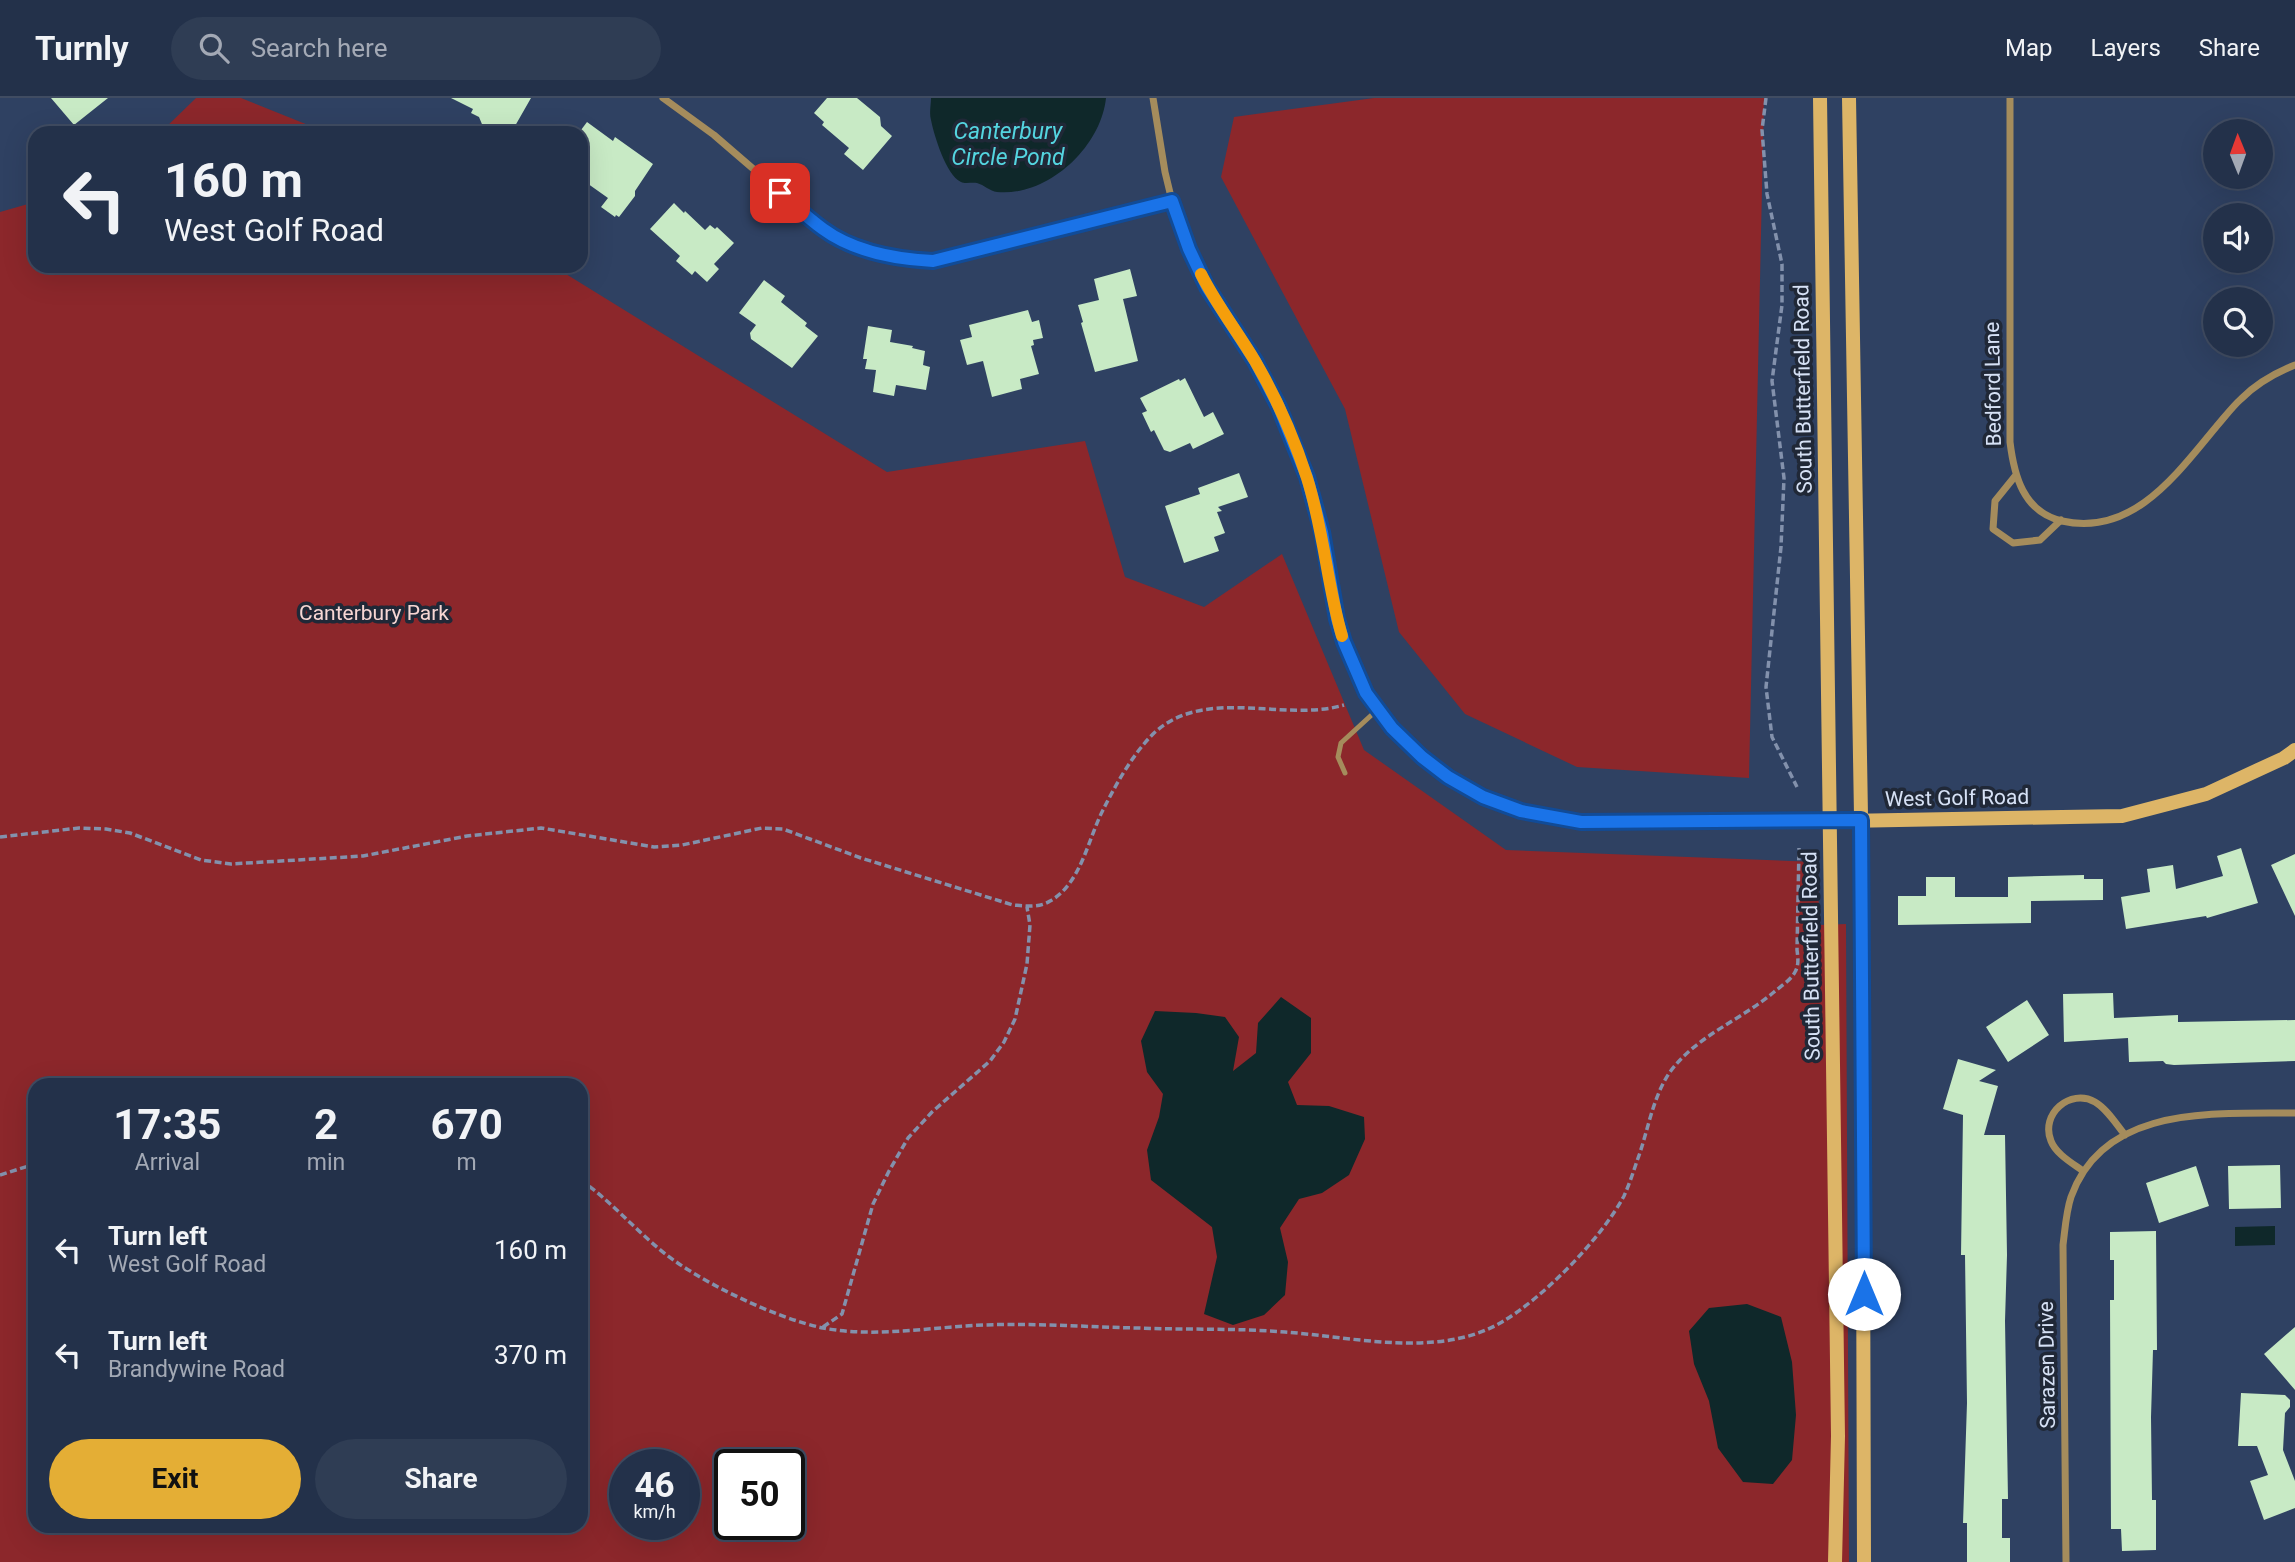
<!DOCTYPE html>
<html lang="en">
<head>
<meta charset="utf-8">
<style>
	:root { --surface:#23314a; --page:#2f3d54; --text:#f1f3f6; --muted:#a3a9b5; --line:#404c62; --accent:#e4ae35 }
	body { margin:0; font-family:Roboto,sans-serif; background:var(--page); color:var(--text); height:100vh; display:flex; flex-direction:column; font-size:26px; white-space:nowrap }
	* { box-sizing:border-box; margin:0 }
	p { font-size:23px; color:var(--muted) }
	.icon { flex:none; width:38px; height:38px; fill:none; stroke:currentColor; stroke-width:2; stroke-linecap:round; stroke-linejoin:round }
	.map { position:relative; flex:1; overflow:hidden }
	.details { position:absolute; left:28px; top:980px; width:560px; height:455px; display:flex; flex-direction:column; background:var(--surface); border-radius:21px; box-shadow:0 7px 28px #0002,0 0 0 2px var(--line) }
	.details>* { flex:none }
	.top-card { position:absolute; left:28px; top:28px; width:560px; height:147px; border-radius:21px; box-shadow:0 7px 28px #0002,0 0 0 2px var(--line); background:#23314a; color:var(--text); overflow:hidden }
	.needle { width:46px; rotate:359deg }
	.fabs { position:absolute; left:2203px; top:21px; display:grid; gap:14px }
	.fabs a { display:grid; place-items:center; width:70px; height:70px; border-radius:50%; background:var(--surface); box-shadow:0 7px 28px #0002,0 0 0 2px var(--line); font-size:35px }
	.speed { position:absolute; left:609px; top:1351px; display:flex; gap:14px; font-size:35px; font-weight:700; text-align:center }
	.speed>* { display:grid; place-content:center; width:91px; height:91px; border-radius:50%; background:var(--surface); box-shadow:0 7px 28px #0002,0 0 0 2px var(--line); line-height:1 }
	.speed small { font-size:18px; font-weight:400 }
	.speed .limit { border:4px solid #111; border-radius:10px; background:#fff; color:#111 }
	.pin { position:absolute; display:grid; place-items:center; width:60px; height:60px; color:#fff; margin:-30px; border-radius:14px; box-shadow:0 4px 10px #0006 }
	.me { position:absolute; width:77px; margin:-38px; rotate:0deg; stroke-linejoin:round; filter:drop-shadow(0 0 5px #0008) }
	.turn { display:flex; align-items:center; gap:24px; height:147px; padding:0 21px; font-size:32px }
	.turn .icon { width:91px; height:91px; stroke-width:2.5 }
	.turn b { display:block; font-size:49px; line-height:60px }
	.eta { display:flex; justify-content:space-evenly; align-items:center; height:119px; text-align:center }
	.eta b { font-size:42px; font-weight:700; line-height:49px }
	.action { display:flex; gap:14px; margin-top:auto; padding:14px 21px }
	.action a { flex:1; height:80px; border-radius:42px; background:var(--accent); color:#111; font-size:28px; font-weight:700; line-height:80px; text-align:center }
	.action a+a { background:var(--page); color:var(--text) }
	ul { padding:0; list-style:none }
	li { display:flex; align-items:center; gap:21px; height:105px; padding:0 21px }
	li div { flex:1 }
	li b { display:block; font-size:26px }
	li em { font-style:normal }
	header { display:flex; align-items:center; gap:42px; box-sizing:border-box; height:98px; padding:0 35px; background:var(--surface); border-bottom:2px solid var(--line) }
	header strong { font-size:33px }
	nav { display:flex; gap:38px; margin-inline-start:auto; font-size:24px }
	.search { width:490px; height:63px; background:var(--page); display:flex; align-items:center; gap:18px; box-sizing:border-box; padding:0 24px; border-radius:38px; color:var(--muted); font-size:26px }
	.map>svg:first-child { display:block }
	.green { fill:#8c272b; fill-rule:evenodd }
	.water { fill:#0f282a }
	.building { fill:#c8eac5 }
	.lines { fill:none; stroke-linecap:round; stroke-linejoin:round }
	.path { stroke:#8391ac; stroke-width:3.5; stroke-dasharray:7 3.5; stroke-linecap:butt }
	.lane { stroke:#a58c5c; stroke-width:5 }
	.street { stroke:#a58c5c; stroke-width:7 }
	.secondary { stroke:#ddb567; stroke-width:14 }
	.route-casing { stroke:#114b97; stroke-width:18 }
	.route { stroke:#1a73e8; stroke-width:12 }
	.slow { stroke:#f59e0b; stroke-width:12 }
	.labels { text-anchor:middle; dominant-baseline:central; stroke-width:7; stroke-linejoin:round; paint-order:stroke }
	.street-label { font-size:21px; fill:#d6e1f5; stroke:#202837 }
	.park-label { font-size:21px; fill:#f7d6d3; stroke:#202837 }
	.water-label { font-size:23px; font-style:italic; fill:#54d5e0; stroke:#202837 }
</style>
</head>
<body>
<header>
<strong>Turnly</strong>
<div class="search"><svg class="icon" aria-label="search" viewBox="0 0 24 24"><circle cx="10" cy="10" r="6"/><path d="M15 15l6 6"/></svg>Search here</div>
<nav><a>Map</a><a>Layers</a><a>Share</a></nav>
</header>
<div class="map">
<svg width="2295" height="1464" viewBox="0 0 2295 1464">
	<rect width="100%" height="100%" fill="#2f4162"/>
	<path class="green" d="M196 0H241L328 35H160Z
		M1374 0H1764L1749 680 1577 669 1465 616 1399 534 1345 311 1221 79 1234 19Z
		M35 104V168H553L887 374 1085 343 1125 479 1204 509 1282 456 1364 652 1506 752 1818 764 1819 827 1846 826 1849 1464H0V114ZM35 987H581V1428H35ZM625 1367H684V1426H625ZM730 1367H789V1426H730Z"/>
	<path class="water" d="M931 0H1106C1101 49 1048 99 997 94 990 93 984 87 977 85 972 84 965 86 961 84 946 77 934 37 931 22 929 15 931 7 931 0Z
		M1281 899 1311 920V955L1288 984 1297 1007 1329 1008 1364 1019 1365 1041 1349 1077 1322 1095 1299 1101 1280 1130 1288 1164 1285 1197 1264 1217 1233 1227 1204 1216 1217 1159 1212 1129 1151 1082 1147 1052 1159 1019 1163 996 1147 974 1141 943 1155 913 1196 915 1225 919 1239 939 1233 973 1256 955 1258 925Z
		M2275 1128V1147L2235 1148V1129Z
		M1747 1206 1781 1219 1792 1264 1796 1317 1792 1362 1773 1386 1743 1384 1718 1350 1709 1303 1694 1266 1689 1233 1709 1210Z"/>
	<path class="building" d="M51 0H108L74 27Z
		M451 0H531L511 35H501L490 29 484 31 479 19 471 15 473 11Z
		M827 0H857L880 19 881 28 892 38 863 72 844 56 849 50 822 27 824 24 814 15Z
		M587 24 613 43 615 39 653 66 635 93V98L619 119 616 117 615 119 601 109 608 100 584 83 589 76 581 70V32Z
		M674 105 684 115 685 113 705 132 710 127 715 131 717 129 734 145 714 166 719 171 707 184 695 173 692 177 676 163 680 158 650 131Z
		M1130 171 1137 198 1123 201 1138 263 1095 274 1081 225 1083 224 1078 207 1099 202 1094 181Z
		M764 182 785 198 781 204 807 225 805 228 818 238 792 270 751 241 750 235 756 227 739 215Z
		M1028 212 1032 224 1039 222 1043 240 1033 242 1034 247 1031 248 1039 276 1020 281 1022 291 992 299 983 263 967 267 960 242 972 239 969 227Z
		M868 228 892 232 890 244 913 248 912 250 925 253 923 267 930 269 926 292 896 287 894 298 873 294 876 272 865 271 867 261H863Z
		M1185 280 1204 319 1213 314 1224 336 1193 351 1190 345 1170 354 1164 352 1154 332 1151 334 1142 315 1147 313 1140 300 1179 281 1180 283Z
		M1239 375 1248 399 1218 409 1222 413 1217 414 1225 435 1214 439 1219 453 1184 465 1165 408 1200 396 1198 390Z
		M2241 750 2258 805 2207 820 2206 818 2126 831 2121 799 2150 794 2147 771 2173 767 2176 791 2223 778 2217 758Z
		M2295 756V818L2271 767Z
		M2084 777V781H2103V802L2031 803V825L1898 827V798H1926V779H1955V799H2008V779Z
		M2113 895 2114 920 2178 917V924L2295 922V963L2174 967 2166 966 2163 963 2129 964 2128 940 2064 944 2063 896Z
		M2027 902 2049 937 2008 964 1986 929Z
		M1958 961 1996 972 1979 983 1998 988 1984 1037H2005L2007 1157 2005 1223 2008 1401H2002V1440H2010V1464H1967V1425H1963L1967 1305 1965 1157H1961L1963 1017 1943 1011Z
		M2280 1067 2281 1110 2229 1111 2228 1068Z
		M2196 1068 2209 1108 2159 1125 2146 1085Z
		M2156 1133 2157 1252H2153L2151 1319 2152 1402H2156V1452L2122 1453 2121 1431H2111L2110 1202H2114V1162H2110V1134Z
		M2295 1229V1292L2264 1256Z
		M2241 1295 2285 1297 2290 1302V1309L2285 1315 2283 1352 2295 1383V1410L2264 1422 2250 1383 2268 1377 2257 1348H2238Z"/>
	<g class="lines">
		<path class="path" d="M1766 0 1762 32 1767 96 1782 166V207L1772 283 1784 380 1781 449 1766 589 1772 639 1797 689
			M0 739 79 730 106 731 130 735 201 762 231 766 363 758 467 738 541 730 654 749 682 747 762 730 783 731 861 760 1013 807C1026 808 1039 810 1050 803 1081 786 1088 741 1103 712 1116 686 1133 656 1153 636 1204 587 1284 625 1344 607
			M0 1077 35 1066
			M581 1082C609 1102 632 1128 658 1150 695 1182 775 1220 823 1230 876 1240 930 1229 984 1227 1035 1225 1087 1229 1138 1230 1187 1232 1237 1230 1285 1234 1354 1239 1439 1261 1502 1224 1544 1199 1601 1141 1624 1098 1629 1087 1633 1075 1637 1063 1648 1034 1652 1000 1670 974 1696 938 1741 922 1774 894 1781 888 1791 882 1795 874 1799 867 1798 860 1797 852L1799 750
			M823 1229 842 1216 873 1106 889 1073 908 1040 932 1014 990 963 1004 944 1015 921 1027 866 1030 827 1027 809"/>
		<path class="lane" d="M1345 675 1338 659 1341 645 1377 612"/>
		<path class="street" d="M663 0 714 37 823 131C859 154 904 167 948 161L1119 115 1172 103
			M1153 0 1165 74 1172 103 1189 151 1207 189 1255 263 1279 309 1307 379 1322 434 1337 521 1344 544 1366 595 1392 630 1422 659 1448 679 1483 699 1521 713 1581 724 1845 723
			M2010 0V344C2014 377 2023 414 2062 423 2132 439 2176 377 2216 329 2224 320 2232 309 2241 301 2256 286 2275 275 2295 267
			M2016 377 1995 403 1993 431 2013 445 2040 442 2061 422
			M2083 1073C2072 1065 2056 1056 2051 1043 2040 1016 2070 990 2095 1004 2107 1011 2116 1026 2125 1037
			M2066 1464 2063 1147C2065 1132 2066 1114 2071 1099 2104 1006 2215 1016 2295 1015"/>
		<path class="secondary" d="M1820 0 1838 1338 1835 1464
			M1849 0 1862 778 1864 1464
			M1845 723 2122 718 2206 696 2284 660 2295 652"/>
	</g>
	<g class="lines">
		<defs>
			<path id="route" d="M780 95C794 107 808 120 823 131 854 154 895 161 933 163L1172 103 1189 151 1207 189 1255 263 1279 309 1288 332 1307 379 1322 434 1337 521 1344 544 1366 595 1392 630 1422 659 1448 679 1483 699 1521 713 1581 724 1861 722 1864 1196"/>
		</defs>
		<use href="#route" class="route-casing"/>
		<use href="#route" class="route"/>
		<path class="slow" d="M1201 176C1216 206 1237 233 1255 263 1276 299 1294 340 1307 380 1324 433 1327 487 1342 538"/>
	</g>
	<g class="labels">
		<g class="street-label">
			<text transform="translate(1993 286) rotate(-91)">Bedford Lane</text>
			<text transform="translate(1803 291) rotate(-91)">South Butterfield Road</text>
			<text transform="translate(1957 700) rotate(-1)">West Golf Road</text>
			<text transform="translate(1811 858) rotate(-91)">South Butterfield Road</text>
			<text transform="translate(2047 1267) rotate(-91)">Sarazen Drive</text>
		</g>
		<g class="park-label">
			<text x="374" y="515">Canterbury Park</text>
		</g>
		<g class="water-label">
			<text x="1008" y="33">Canterbury<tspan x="1008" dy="26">Circle Pond</tspan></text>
		</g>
	</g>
</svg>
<div class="fabs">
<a><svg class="needle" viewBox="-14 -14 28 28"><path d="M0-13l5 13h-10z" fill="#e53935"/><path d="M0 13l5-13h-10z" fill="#a3a9b5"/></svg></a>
<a><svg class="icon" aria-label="sound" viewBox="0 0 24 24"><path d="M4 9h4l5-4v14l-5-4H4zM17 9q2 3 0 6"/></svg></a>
<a><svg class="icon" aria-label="search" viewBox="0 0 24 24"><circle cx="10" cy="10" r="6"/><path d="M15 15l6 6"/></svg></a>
</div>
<div class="speed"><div>46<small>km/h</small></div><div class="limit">50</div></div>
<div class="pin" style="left:780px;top:95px;background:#d93025"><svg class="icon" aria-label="arrive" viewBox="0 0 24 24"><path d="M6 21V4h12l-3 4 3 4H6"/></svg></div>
<svg class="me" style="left:1864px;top:1196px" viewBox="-20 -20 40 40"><circle r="19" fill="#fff"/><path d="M0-13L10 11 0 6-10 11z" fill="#1a73e8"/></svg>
<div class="top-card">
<div class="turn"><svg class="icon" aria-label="left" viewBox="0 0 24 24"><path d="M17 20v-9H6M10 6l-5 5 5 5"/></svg><div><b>160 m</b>West Golf Road</div></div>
</div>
<section class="details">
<div class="eta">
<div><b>17:35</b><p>Arrival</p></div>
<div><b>2</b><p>min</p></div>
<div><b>670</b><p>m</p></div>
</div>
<ul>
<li><svg class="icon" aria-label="left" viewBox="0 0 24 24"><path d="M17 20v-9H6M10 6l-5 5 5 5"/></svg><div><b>Turn left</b><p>West Golf Road</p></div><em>160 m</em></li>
<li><svg class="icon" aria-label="left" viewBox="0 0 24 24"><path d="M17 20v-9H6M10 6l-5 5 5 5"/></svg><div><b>Turn left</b><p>Brandywine Road</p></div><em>370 m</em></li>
</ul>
<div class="action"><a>Exit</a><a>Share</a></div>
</section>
</div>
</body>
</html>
